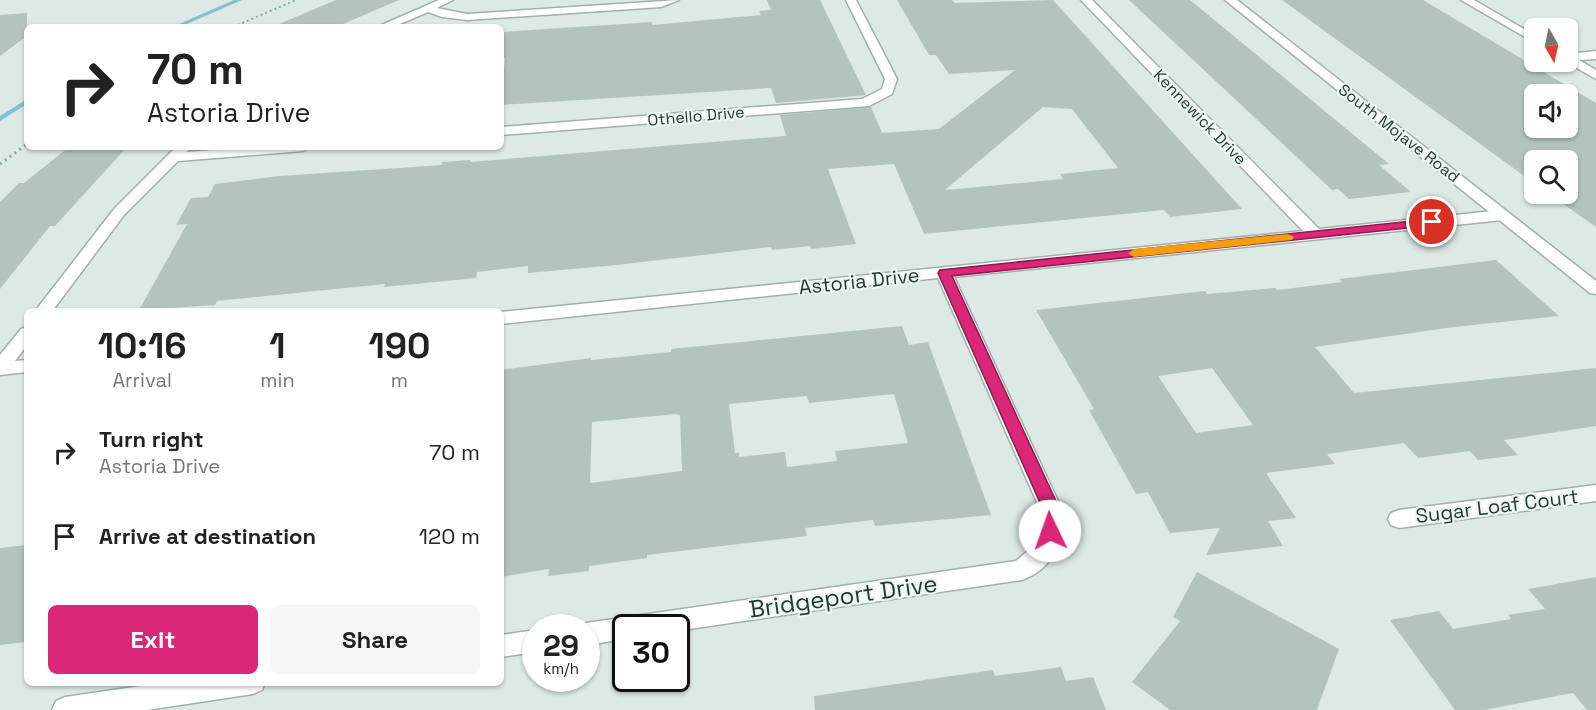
<!DOCTYPE html>
<html lang="en">
<head>
<meta charset="utf-8">
<style>
	:root { --surface:#fff; --page:#f6f6f6; --text:#222; --muted:#767676; --accent:#db2777 }
	body { margin:0; font-family:"Space Grotesk",sans-serif; background:var(--page); color:var(--text); height:100vh; display:flex; flex-direction:column; font-size:22px; white-space:nowrap }
	* { box-sizing:border-box; margin:0 }
	p { font-size:20px; color:var(--muted) }
	.icon { flex:none; width:33px; height:33px; fill:none; stroke:currentColor; stroke-width:2; stroke-linecap:round; stroke-linejoin:round }
	.map { position:relative; flex:1; overflow:hidden }
	.side { position:absolute; left:24px; top:308px; width:480px; height:378px; display:flex; flex-direction:column; background:var(--surface); border-radius:9px; box-shadow:0 2px 4px #0004 }
	.side>* { flex:none }
	.banner { position:absolute; left:24px; top:24px; width:480px; height:126px; border-radius:9px; box-shadow:0 2px 4px #0004; background:#fff; color:var(--text); overflow:hidden }
	.needle { width:39px; rotate:171deg }
	.buttons { position:absolute; left:1524px; top:18px; display:grid; gap:12px }
	.buttons a { display:grid; place-items:center; width:54px; height:54px; border-radius:9px; background:var(--surface); box-shadow:0 2px 4px #0004; font-size:30px }
	.speed { position:absolute; left:522px; top:614px; display:flex; gap:12px; font-size:30px; font-weight:700; text-align:center }
	.speed>* { display:grid; place-content:center; width:78px; height:78px; border-radius:50%; background:var(--surface); box-shadow:0 2px 4px #0004; line-height:1 }
	.speed small { font-size:15px; font-weight:400 }
	.speed .limit { border:3px solid #111; border-radius:9px; background:#fff; color:#111 }
	.pin { position:absolute; display:grid; place-items:center; width:51px; height:51px; color:#fff; margin:-26px; border:3px solid #fff; border-radius:50%; box-shadow:0 2px 6px #0007 }
	.me { position:absolute; width:66px; margin:-33px; rotate:357deg; stroke-linejoin:round; filter:drop-shadow(0 0 4px #0008) }
	.turn { display:flex; align-items:center; gap:21px; height:126px; padding:0 24px; font-size:27px }
	.turn .icon { width:78px; height:78px; stroke-width:2.5 }
	.turn b { display:block; font-size:42px; line-height:51px }
	.eta { display:flex; justify-content:space-evenly; align-items:center; height:102px; text-align:center }
	.eta b { font-size:36px; font-weight:600; line-height:42px }
	.cta { display:flex; gap:12px; margin-top:auto; padding:12px 24px }
	.cta a { flex:1; height:69px; border-radius:9px; background:var(--accent); color:#fff; font-size:24px; font-weight:600; line-height:69px; text-align:center }
	.cta a+a { background:var(--page); color:var(--text) }
	ul { padding:0; list-style:none }
	li { display:flex; align-items:center; gap:18px; height:84px; padding:0 24px }
	li div { flex:1 }
	li b { display:block; font-size:22px }
	li em { font-style:normal }
	.map>svg:first-child { display:block }
	.lines { fill:none; stroke-linecap:round; stroke-linejoin:round }
	.stream { fill:#84c0cf; fill-rule:evenodd }
	.building { fill:#b3c4be; fill-rule:evenodd }
	.minor-casing { stroke:#a0b1ac; stroke-width:3 }
	.tertiary-casing { stroke:#a0b1ac; stroke-width:3 }
	.path-far1 { stroke:#7eada1; stroke-width:2; stroke-dasharray:2 3; stroke-linecap:butt }
	.path { stroke:#7eada1; stroke-width:3; stroke-dasharray:2 4; stroke-linecap:butt }
	.minor { fill:#fff; fill-rule:evenodd }
	.tertiary { fill:#fff; fill-rule:evenodd }
	.route { fill:#db2777; stroke:#8e194d; stroke-width:1.5 }
	.slow { fill:#f59e0b }
	.labels { text-anchor:middle; dominant-baseline:central; stroke-width:4.5; stroke-linejoin:round; paint-order:stroke }
	.far-street-label { font-size:16px; fill:#1f3933; stroke:#eef6f2 }
	.street-label { font-size:20px; fill:#1f3933; stroke:#eef6f2 }
	.near-street-label { font-size:24px; fill:#1f3933; stroke:#eef6f2 }
</style>
</head>
<body>
<div class="map">
<svg width="1596" height="710" viewBox="0 0 1596 710">
	<rect width="100%" height="100%" fill="#dde9e5"/>
	<g class="lines">
		<path class="stream" d="M234 0H242L180 27H172Z
			M27 99V104L0 121V116Z"/>
	</g>
	<path class="building" d="M336 0H399L336 27H272Z
		M767 0H820L866 95 776 103 771 88 501 105 505 58H501V32L652 22V25L761 15 759 11 771 10Z
		M897 0H952L955 3 1053 0 1242 209 1170 217 1164 210 924 234 894 164 828 169 856 244 811 249 810 246 772 250 771 247 617 265 528 273V266L477 272 476 278 384 287 385 284 217 301 215 305 139 310 187 224 176 225 191 198 208 197 215 184 279 176 442 165V162L470 160V162L786 136 780 115 871 107 882 133 939 129 1015 70 949 74 936 55H929ZM1043 107 1072 109 1118 168 1060 174 1063 179 945 190Z
		M1129 0H1190L1389 164 1379 165 1411 192 1349 199 1338 189 1332 190Z
		M1282 0H1423L1596 103V227L1549 194H1568V160H1534V183ZM1534 94H1568V128H1534Z
		M27 13V36L0 56V15Z
		M69 147H127L55 226H50L0 289V202L19 183H24Z
		M1496 260 1559 316 1454 327 1315 347 1354 393 1596 368V426L1504 440 1518 455 1478 460 1470 451 1418 458 1404 443 1327 454 1335 464 1266 473 1296 518 1268 521 1283 546 1206 555 1220 528 1170 533 1148 492 1136 494 1089 410 1094 409 1036 310 1205 291 1207 294 1275 288 1277 290 1342 282 1339 279ZM1212 368 1253 425 1196 433 1158 376Z
		M902 326 909 345 928 342 991 515 875 526 873 520 805 528 807 536 647 555V558L589 566V571L548 576 549 569 501 577V370L591 358V360L671 352V349ZM894 394 908 443 835 451 837 461 787 467 785 452 739 457V452L735 453 729 404 807 396 809 403ZM676 414 680 415 682 471 590 483 592 422Z
		M27 545V642L0 645V548Z
		M1197 572 1339 649 1317 710H1170L1132 682 1180 621 1173 617Z
		M1596 577V710H1587L1573 693 1484 710H1455L1390 620 1439 611 1453 629 1511 619 1508 615 1545 609 1528 589Z
		M1061 667 1066 681 1093 677 1106 710H815L814 696 993 670 995 676Z"/>
	<g class="lines">
		<defs>
			<path id="minor" d="M439 0H453L437 8 467 14 679 0 661 7 467 20 442 17 428 12 393 27H377Z
				M846 0H856L897 79 892 94 869 106 501 135V127L862 99 882 89 885 79Z
				M1081 0H1092L1319 229 1503 210 1511 215 1503 220 954 277 1064 514C1059 544 1055 568 1022 580L676 631V627H626V639L586 645V627H577L586 623 1016 561 1037 543 1042 514 938 278 501 324V312L1303 231Z
				M1461 0H1474L1534 35V42Z
				M1596 51V59L1579 60 1596 70V79L1566 62 1568 54Z
				M176 147H191L187 152 250 147H310L303 151 178 161 124 215 53 310H36L114 209Z
				M27 327V345L15 361 27 360V372L0 375V355L21 329Z
				M1596 485V501L1399 528 1391 525 1388 519 1391 513 1399 510Z
				M536 630V652L501 657V635Z
				M168 682H265L262 690 253 694 147 710H52L56 701 65 697Z"/>
			<path id="tertiary" d="M1225 0H1237L1596 281V294L1590 293Z"/>
		</defs>
		<use href="#minor" class="minor-casing"/>
		<use href="#tertiary" class="tertiary-casing"/>
		<path class="path-far1" d="M233 27 296 0"/>
		<path class="path" d="M0 164 27 144"/>
		<use href="#minor" class="minor"/>
		<use href="#tertiary" class="tertiary"/>
	</g>
	<path class="route" d="M1432 219 1438 222 1436 225 952 276 1062 514 1056 536H1044L1042 531 1045 514 938 273 940 270Z"/>
	<path class="slow" d="M1288 234 1294 237 1292 240 1134 257 1128 253 1134 249Z"/>
	<g class="labels">
		<g class="far-street-label">
			<text transform="translate(696 116) rotate(-5)">Othello Drive</text>
			<text transform="translate(1200 117) rotate(46)">Kennewick Drive</text>
			<text transform="translate(1399 133) rotate(38)">South Mojave Road</text>
		</g>
		<g class="street-label">
			<text transform="translate(859 281) rotate(-6)">Astoria Drive</text>
			<text transform="translate(1497 506) rotate(-7)">Sugar Loaf Court</text>
		</g>
		<g class="near-street-label">
			<text transform="translate(843 596) rotate(-8)">Bridgeport Drive</text>
		</g>
	</g>
</svg>
<div class="buttons">
<a><svg class="needle" viewBox="-14 -14 28 28"><path d="M0-13l5 13h-10z" fill="#e53935"/><path d="M0 13l5-13h-10z" fill="#767676"/></svg></a>
<a><svg class="icon" aria-label="sound" viewBox="0 0 24 24"><path d="M4 9h4l5-4v14l-5-4H4zM17 9q2 3 0 6"/></svg></a>
<a><svg class="icon" aria-label="search" viewBox="0 0 24 24"><circle cx="10" cy="10" r="6"/><path d="M15 15l6 6"/></svg></a>
</div>
<div class="speed"><div>29<small>km/h</small></div><div class="limit">30</div></div>
<div class="pin" style="left:1432px;top:222px;background:#d93025"><svg class="icon" aria-label="arrive" viewBox="0 0 24 24"><path d="M6 21V4h12l-3 4 3 4H6"/></svg></div>
<svg class="me" style="left:1050px;top:531px" viewBox="-20 -20 40 40"><circle r="19" fill="#fff"/><path d="M0-13L10 11 0 6-10 11z" fill="#db2777"/></svg>
<div class="banner">
<div class="turn"><svg class="icon" aria-label="right" viewBox="0 0 24 24"><path d="M7 20v-9h11M14 6l5 5-5 5"/></svg><div><b>70 m</b>Astoria Drive</div></div>
</div>
<section class="side">
<div class="eta">
<div><b>10:16</b><p>Arrival</p></div>
<div><b>1</b><p>min</p></div>
<div><b>190</b><p>m</p></div>
</div>
<ul>
<li><svg class="icon" aria-label="right" viewBox="0 0 24 24"><path d="M7 20v-9h11M14 6l5 5-5 5"/></svg><div><b>Turn right</b><p>Astoria Drive</p></div><em>70 m</em></li>
<li><svg class="icon" aria-label="arrive" viewBox="0 0 24 24"><path d="M6 21V4h12l-3 4 3 4H6"/></svg><div><b>Arrive at destination</b></div><em>120 m</em></li>
</ul>
<div class="cta"><a>Exit</a><a>Share</a></div>
</section>
</div>
</body>
</html>
